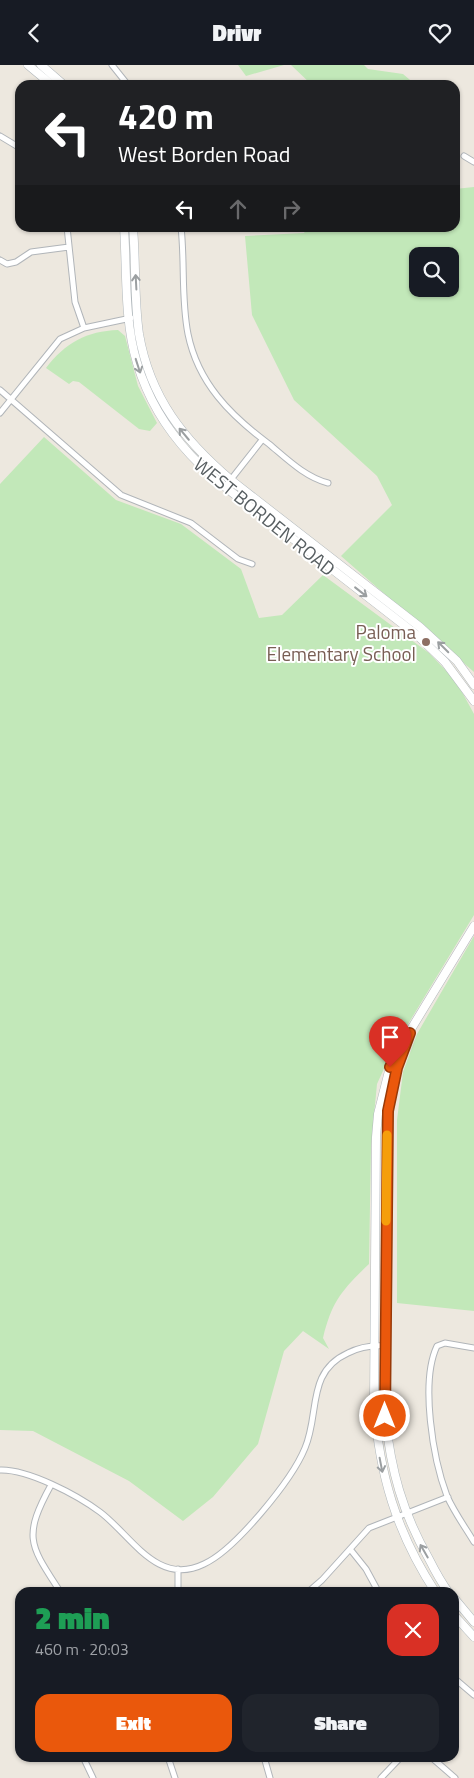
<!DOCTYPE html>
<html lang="en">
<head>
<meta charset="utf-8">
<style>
	:root { --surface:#171b24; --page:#20242c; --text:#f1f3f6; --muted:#9ea1a6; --accent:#ea580c }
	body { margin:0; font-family:"Titillium Web",sans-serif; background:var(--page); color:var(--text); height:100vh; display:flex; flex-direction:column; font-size:19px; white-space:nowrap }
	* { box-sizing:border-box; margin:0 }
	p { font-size:16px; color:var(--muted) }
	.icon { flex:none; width:28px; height:28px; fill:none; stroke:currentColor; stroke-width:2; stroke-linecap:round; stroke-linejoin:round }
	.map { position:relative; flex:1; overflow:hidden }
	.side { position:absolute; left:15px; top:1522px; width:444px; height:175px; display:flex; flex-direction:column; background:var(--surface); border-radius:15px; box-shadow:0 1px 4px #0004 }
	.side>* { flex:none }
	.guide { position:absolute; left:15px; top:15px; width:445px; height:152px; border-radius:15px; box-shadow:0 1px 4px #0004; background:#202124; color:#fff; overflow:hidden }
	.tools { position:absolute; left:409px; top:182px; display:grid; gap:10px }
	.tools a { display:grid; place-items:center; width:50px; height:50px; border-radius:10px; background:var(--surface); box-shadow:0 1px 4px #0004; font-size:25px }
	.pin { position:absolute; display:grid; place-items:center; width:42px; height:42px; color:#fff; margin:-51px -21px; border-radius:50% 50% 50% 0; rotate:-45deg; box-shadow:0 0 5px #0007 }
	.pin .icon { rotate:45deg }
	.me { position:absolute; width:55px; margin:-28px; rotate:0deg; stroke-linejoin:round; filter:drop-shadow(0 0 4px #0008) }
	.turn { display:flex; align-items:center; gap:18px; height:105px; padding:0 20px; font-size:22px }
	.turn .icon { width:65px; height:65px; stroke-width:2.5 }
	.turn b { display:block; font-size:35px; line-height:42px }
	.lanes { display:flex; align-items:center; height:48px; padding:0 20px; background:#0003; justify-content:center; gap:25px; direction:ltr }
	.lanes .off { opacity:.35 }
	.round { display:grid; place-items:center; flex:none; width:52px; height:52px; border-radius:15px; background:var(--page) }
	.overview { display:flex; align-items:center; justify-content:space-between; height:85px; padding:0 20px }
	h1 { font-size:30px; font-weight:800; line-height:38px; color:#1e9e55 }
	.button { display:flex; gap:10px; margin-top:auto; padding:10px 20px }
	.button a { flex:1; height:58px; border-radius:15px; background:var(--accent); color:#fff; font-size:20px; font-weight:800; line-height:58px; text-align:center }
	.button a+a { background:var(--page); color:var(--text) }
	header { display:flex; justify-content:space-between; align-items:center; height:65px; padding:0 20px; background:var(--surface); font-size:22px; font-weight:800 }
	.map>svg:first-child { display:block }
	.green { fill:#c2e8b9; fill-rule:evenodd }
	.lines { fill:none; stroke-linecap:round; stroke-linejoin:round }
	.minor-casing { stroke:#b1b5b9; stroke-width:7 }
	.secondary-casing { stroke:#b1b8bc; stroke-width:9 }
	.minor { stroke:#fff; stroke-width:5 }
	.secondary { stroke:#fff; stroke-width:8 }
	.oneway { stroke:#9b9fa1 }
	.route-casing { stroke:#983908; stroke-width:12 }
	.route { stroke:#ea580c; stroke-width:9 }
	.slow { stroke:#f59e0b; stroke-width:9 }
	.education-dot { fill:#8d6e63; stroke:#fff; stroke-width:2 }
	.labels { text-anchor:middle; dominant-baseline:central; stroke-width:4; stroke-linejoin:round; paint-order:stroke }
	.street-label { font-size:19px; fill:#585f62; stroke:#fff }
	.education-label { font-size:19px; fill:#785e54; stroke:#fff; text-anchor:end }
</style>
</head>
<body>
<header><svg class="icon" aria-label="back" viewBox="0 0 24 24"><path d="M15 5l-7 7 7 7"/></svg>Drivr<svg class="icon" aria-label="heart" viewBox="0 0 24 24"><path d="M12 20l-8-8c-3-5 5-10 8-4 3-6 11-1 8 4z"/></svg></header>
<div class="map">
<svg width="474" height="1713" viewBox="0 0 474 1713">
	<rect width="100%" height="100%" fill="#ede8df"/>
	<path class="green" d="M238 0H284L246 11Z
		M291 0H364L368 4 403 9 416 20H312Z
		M474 122V607L341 491 392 440 377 411 294 335 252 250 245 171 304 168 308 162H455V124ZM418 191H450V224H418Z
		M118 265 125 271 138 321 157 358 150 366 139 364 79 317 73 316 69 319 46 303C65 278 87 266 118 265Z
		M44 372 116 435 181 459 241 504 259 553 282 550 323 510 429 588 456 616 474 649V850L393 984 377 1019 371 1081 369 1199C342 1225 332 1236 323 1273L329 1284 303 1266 284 1286 258 1379 213 1432 183 1456 129 1416 33 1366 0 1365V419Z
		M474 871V1246L397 1238V1055L403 1007 417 969Z"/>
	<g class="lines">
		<defs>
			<path id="minor" d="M112 0 128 20
				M0 71 20 83
				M464 91 474 97
				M67 162 75 237 84 263
				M181 162C185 197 181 234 188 269 198 318 230 350 269 379 287 394 305 412 328 418
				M0 195 7 199 16 197 31 187 69 182
				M0 325 121 430 191 458 238 494 252 499
				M0 348 60 274 84 263 131 253
				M225 422 262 375
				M474 1283 445 1278 437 1281C420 1317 433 1394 447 1431 454 1447 465 1462 474 1477
				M0 1405C28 1404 77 1430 100 1447 131 1470 157 1522 204 1499 235 1485 292 1415 305 1383 320 1348 306 1307 348 1288 360 1282 371 1280 385 1281
				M51 1420C22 1473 30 1480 61 1528
				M350 1484 366 1504 379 1528
				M178 1504V1528
				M307 1528 322 1515 369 1463 448 1432
				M454 1613 474 1630
				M83 1692 93 1713
				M168 1692 175 1713
				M264 1692 270 1713
				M431 1692 455 1713
				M381 1713 401 1692"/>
			<path id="secondary" d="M28 0 52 20
				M41 0 64 20
				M124 162C127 207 124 255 137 298 163 384 225 422 292 473 334 506 376 538 418 571L445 597 474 636
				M133 162C136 198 134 234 139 269 150 333 184 375 231 415L420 562 457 596 474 620
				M407 979 397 1003 388 1046 385 1351C391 1405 402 1447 429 1494 435 1506 441 1517 449 1528
				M436 1528C396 1467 379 1409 374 1337L376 1072 378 1049 390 1002 402 979 474 861
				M454 1533 474 1557
				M454 1550 474 1572"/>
		</defs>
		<use href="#minor" class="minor-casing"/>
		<use href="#secondary" class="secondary-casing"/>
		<use href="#minor" class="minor"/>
		<use href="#secondary" class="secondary"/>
	</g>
	<defs><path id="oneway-shaft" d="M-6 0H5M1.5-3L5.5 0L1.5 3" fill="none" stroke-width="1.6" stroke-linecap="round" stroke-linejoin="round" transform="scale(1.25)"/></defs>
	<g class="oneway">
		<use href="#oneway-shaft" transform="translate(136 217) rotate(-93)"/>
		<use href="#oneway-shaft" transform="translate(138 301) rotate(72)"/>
		<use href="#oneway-shaft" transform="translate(184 369) rotate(-130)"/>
		<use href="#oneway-shaft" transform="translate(361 527) rotate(38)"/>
		<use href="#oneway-shaft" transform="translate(443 582) rotate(-135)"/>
		<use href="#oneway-shaft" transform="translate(381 1400) rotate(79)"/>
		<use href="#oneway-shaft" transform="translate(424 1486) rotate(-120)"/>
	</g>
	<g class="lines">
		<defs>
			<path id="route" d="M385 1351 388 1046 397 1003 410 968 402 979 390 1002"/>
		</defs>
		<use href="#route" class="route-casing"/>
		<use href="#route" class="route"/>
		<path class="slow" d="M386 1156 387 1070"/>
	</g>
	<circle class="education-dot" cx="426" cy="577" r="5"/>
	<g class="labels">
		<g class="street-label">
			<text transform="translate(265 451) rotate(39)">WEST BORDEN ROAD</text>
		</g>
		<g class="education-label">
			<text x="416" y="566">Paloma<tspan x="416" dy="22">Elementary School</tspan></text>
		</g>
	</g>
</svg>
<div class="tools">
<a><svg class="icon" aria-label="search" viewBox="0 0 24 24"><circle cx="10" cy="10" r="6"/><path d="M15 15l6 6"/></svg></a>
</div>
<div class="pin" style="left:390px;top:1002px;background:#d93025"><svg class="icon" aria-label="arrive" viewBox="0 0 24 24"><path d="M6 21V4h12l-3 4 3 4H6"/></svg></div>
<svg class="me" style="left:385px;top:1351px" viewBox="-20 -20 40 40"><circle r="17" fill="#ea580c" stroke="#fff" stroke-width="3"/><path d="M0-11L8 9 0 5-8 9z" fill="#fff"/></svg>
<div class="guide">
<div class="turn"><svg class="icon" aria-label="left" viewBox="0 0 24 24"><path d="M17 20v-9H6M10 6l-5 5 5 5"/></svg><div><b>420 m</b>West Borden Road</div></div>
<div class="lanes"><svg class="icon" aria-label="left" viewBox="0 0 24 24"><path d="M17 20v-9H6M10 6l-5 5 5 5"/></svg><svg class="icon off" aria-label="ahead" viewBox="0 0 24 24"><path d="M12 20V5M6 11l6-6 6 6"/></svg><svg class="icon off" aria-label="right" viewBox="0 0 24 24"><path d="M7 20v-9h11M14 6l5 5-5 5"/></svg></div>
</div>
<section class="side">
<div class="overview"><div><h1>2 min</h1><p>460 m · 20:03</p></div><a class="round" style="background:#d93025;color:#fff"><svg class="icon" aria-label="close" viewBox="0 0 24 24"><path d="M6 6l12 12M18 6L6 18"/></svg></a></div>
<div class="button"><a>Exit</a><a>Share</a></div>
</section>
</div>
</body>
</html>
